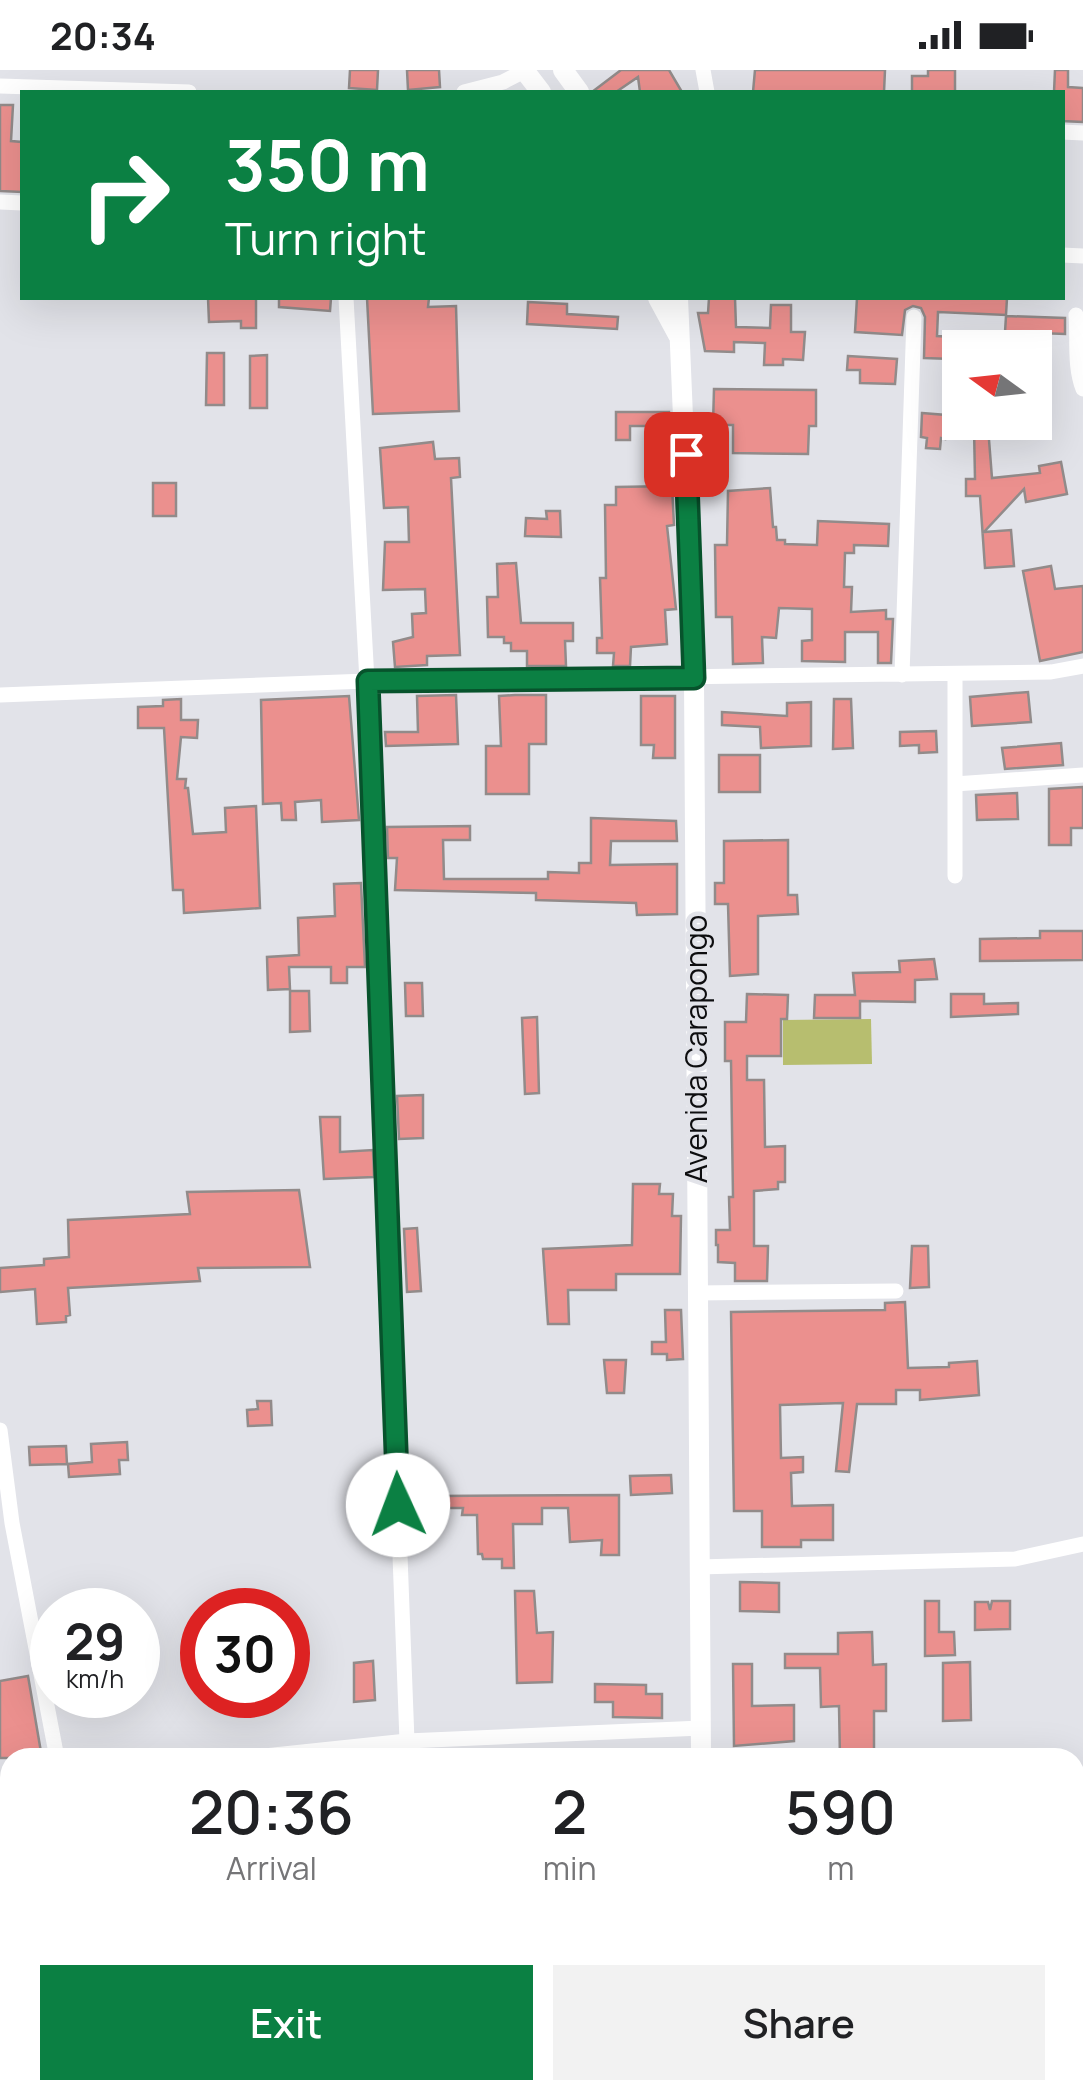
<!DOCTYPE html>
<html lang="en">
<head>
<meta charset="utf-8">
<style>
	:root { --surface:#fff; --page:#f2f2f2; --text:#202124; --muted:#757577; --accent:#0b8043 }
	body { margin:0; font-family:Manrope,sans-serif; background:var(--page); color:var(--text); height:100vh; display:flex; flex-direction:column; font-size:38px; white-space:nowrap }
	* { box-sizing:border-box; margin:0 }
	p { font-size:32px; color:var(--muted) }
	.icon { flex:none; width:55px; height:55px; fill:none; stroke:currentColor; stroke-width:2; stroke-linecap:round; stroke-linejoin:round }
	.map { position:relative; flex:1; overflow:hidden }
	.side { position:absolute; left:0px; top:1678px; width:1085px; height:352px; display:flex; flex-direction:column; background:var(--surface); border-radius:30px 30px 0 0; box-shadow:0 10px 40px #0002 }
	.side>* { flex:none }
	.hud { position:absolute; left:20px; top:20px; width:1045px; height:210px; border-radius:0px; box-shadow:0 10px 40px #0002; background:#0b8043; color:#fff; overflow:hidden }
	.needle { width:65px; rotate:285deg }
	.tools { position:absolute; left:942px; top:260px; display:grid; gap:20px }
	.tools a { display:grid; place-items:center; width:110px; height:110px; border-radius:0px; background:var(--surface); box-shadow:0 10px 40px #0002; font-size:50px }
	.speed { position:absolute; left:30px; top:1518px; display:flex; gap:20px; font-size:50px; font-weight:700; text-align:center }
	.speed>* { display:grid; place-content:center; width:130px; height:130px; border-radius:50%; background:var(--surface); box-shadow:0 10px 40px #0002; line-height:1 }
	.speed small { font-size:25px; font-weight:400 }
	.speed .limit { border:15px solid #d22; background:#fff; color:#111 }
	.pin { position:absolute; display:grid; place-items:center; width:85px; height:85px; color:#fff; margin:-42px; border-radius:20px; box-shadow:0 5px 15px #0006 }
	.me { position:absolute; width:110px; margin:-55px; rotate:358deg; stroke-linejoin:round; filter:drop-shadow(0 0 8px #0008) }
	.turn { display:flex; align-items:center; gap:35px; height:210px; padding:0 40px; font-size:45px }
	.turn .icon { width:130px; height:130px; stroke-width:2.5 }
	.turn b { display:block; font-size:70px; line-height:85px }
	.eta { display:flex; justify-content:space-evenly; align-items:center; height:170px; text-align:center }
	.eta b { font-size:60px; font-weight:600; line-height:70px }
	.button { display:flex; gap:20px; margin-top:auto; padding:20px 40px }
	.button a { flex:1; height:115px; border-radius:0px; background:var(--accent); color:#fff; font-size:40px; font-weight:600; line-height:115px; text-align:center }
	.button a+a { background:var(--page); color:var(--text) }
	.status { display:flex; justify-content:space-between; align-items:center; height:70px; padding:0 50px; background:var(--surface); direction:ltr }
	.status svg { height:28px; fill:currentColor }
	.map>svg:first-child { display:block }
	.pitch { fill:#b7be6f }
	.building { fill:#eb908e; stroke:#928b8a; stroke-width:2.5 }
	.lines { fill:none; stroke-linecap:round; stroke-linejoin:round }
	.minor { stroke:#fff; stroke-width:15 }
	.tertiary { stroke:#fff; stroke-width:20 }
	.route-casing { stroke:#07532c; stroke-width:25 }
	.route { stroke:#0b8043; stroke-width:18 }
	.labels { text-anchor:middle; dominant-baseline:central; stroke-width:9; stroke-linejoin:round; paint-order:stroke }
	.street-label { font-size:30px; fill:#0d0d0f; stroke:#e2e3e9 }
</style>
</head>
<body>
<div class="status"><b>20:34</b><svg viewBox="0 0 49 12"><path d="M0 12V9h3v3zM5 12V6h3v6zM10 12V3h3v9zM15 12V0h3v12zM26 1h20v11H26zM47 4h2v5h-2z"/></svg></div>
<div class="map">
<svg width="1083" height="2029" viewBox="0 0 1083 2029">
	<rect width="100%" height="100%" fill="#e2e3e9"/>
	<path class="pitch" d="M871 949 872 994 783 995V950Z"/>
	<path class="building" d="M350 0H378L377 20 349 18Z
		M407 0H439L440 17 408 20Z
		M621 0H669L682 22H640L638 7 616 22H592Z
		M755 0H885L884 22H753Z
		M928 0H955V22H912V6H928Z
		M1055 0H1068V17L1083 18V52L1062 51V22H1054Z
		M0 35H13L11 71 22 72V122L0 121Z
		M208 228H256V258H241V251L209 252Z
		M279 228H331L330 241 279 237Z
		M367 228H429L428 237 456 236 459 341 373 344Z
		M709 228H735L736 257 770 258 771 235H791V262H805L803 290 783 289V295H764L765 273 734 272V282L705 281 698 243H708Z
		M857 228H1007L1006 245 938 242 937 266 954 267 952 289 924 288 925 247 921 238 913 236 905 240 902 265 855 262Z
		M528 232 567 234V244L618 247 617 259 527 254Z
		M1006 246 1065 248V264L1005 262Z
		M207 283H224V335H206Z
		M267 285V338H250V286Z
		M848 286 897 289 895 314 860 313V300H847Z
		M714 319 816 320V356H809L808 384 733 383V355H713Z
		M616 342H669L670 356H630V370H616Z
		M922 343 946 345 945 369 941 368 940 379 926 378 927 368 921 367Z
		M974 357H988L992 408 1040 403 1039 396 1061 392 1067 424 1026 432 1024 419 984 462 1011 460 1014 496 985 498 980 426H966V409H975Z
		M433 372 435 389 459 388 460 407 451 408 460 585 427 586V595L395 597 393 572 413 567 412 544 426 543 425 519 383 520 385 472H409L408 437 384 438 380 378Z
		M153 413H176V446H153Z
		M672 416 674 455 667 456 676 539 665 540 667 574 631 577 630 596H613L614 583H597V568H602L600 508H606L605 435H616V417Z
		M770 418 773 457H776L777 470H785V474L817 475 818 451 889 454 888 476 854 475V483H845L844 517H852L851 542 886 540V549H893L891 593H878V562H845V592L802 591V571L812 570V539L779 538 776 568 762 567 763 593 733 594 732 547H716L715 475H727L728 421Z
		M546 441H560L561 467 525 466 526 448 547 449Z
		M516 493 521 553H573V571H565L566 596H527V581H511V573H504V567H488L487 527H498L497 494Z
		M1051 496 1055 519 1083 516V582L1040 591 1023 501Z
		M1028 622 1031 652 972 656 970 627Z
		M456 625 458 674 386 676 385 662H418L417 626Z
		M515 625H546V674H529V724H486V676H501L499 626Z
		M349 626 359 750 322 752 321 730 295 732 296 750H282L281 733 263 734 261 630Z
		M641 626H675V688H653L654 675H641Z
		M181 629V650H198L197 668 181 667 177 709H186L185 718H188L193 764 226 762 225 738 256 736 260 838 184 843 183 820H173L164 658H138V637L163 636V630Z
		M834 629H851L853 678 833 679Z
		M811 632V676L761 678 760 657 722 655V642L787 646V633Z
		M936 661 937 682 919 683V675L900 676V662Z
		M1061 673 1063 695 1005 699 1002 678Z
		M719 685H760V722H719Z
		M1083 717V758H1071V775H1049V719Z
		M1017 723 1018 749 977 750 976 725Z
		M591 748 676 751 677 771H611L610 795 677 794V844L637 845 636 833 536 830V823L395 820 397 788H388L387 757 470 756V770H443L444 809H548V802L579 803V793H591Z
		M788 770V825H797L798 844 758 846V904L730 906 728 834H715V813H724V771Z
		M361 813 365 897H347V913H331V897H289L290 919 268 920 267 887 299 885 298 848 335 846 334 814Z
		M1040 861H1083V890L980 891V869L1040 868Z
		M934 889 937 909 915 910V932L860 931V948H814L815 925H855L853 903 900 902 899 891Z
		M405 913H422L423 946H406Z
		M290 921H309L310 961 290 962Z
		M747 924 788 925 787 949H781V986H747V1010H764L765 1077 785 1076V1112H778V1119L754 1121V1176H768L767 1211H735V1193L718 1192V1175H716V1160H730L729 1127H733L731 991H725V952H746Z
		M951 924H984V934L1018 933V944L951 947Z
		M537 947 539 1023 525 1024 522 948Z
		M423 1025V1068L399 1069 397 1026Z
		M320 1047H340V1082L373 1080 374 1107 324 1109Z
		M633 1114H660L659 1124H673L672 1146H681L680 1204H616V1220H568L569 1254H548L543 1179 632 1175Z
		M299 1120 310 1197 198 1198 200 1211 68 1218 70 1245 66 1246V1252L37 1254 35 1219 0 1222V1198L44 1195V1189L69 1187 68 1150 190 1144 187 1122Z
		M417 1158 421 1221 407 1222 404 1159Z
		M912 1176H928L929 1217 910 1218Z
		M905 1232 908 1298 949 1297V1293L977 1291 979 1325 920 1330V1320H896V1334H857L849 1402 836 1401 843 1333 780 1335 781 1388 803 1387V1402L791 1403 792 1436 833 1435V1470H801V1477H762V1441H734L731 1242 885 1240V1233Z
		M665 1240H681L683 1289 667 1290V1284H652V1272H666Z
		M604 1290H626L624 1323H607Z
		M257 1331H271L272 1355 248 1356 247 1340 258 1339Z
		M127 1372 128 1390H119L120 1404 69 1407 68 1394 92 1392 91 1374Z
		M66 1376 67 1394 30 1395 29 1377Z
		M671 1405 672 1423 631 1425 630 1406Z
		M619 1425V1485H601L602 1470 570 1472 568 1438H542V1454H513L514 1498H502V1489H483L482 1484H478L477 1445H462L463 1438H435V1426Z
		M740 1512 779 1513V1542L740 1541Z
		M515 1521H534L537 1563 553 1562 552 1612 517 1613Z
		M925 1531H939V1562H954L955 1585 925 1586Z
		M992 1531H1010V1559L975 1560V1532H988L990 1540Z
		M872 1562 873 1595 886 1594V1641H874V1688H840L839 1636 821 1637 820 1598H785V1584H838V1563Z
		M373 1591 375 1630 354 1632V1593Z
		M970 1592 971 1650 943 1651V1593Z
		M733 1594H752V1636L794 1635V1671L734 1676Z
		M28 1606 42 1688H0V1611Z
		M595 1614 646 1615V1624H662V1648L613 1647V1632H595Z"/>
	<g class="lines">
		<path class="minor" d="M703 0 707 22
			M0 16 189 22
			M464 22 503 12 524 1
			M1062 62 1083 63
			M0 132 22 133
			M1062 185 1083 186
			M346 228 367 611 407 1671
			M1076 245C1078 270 1074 296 1083 319
			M902 605 914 247
			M0 625 367 611 1051 602 1083 596
			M955 714 1083 705
			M955 806V604
			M696 1223 896 1221
			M0 1360 12 1453 57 1688
			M698 1497 1015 1489 1083 1474
			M244 1688 407 1671 701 1658
			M0 1718 10 1716
			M114 2020 117 2029
			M0 2021 10 2016"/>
		<path class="tertiary" d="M524 0 541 22
			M563 0 579 22
			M658 228 678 265
			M678 228 694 609 701 1688
			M704 2020V2029"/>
	</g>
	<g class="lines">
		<defs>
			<path id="route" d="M398 1435 368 611 694 608 686 384"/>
		</defs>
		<use href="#route" class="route-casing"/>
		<use href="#route" class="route"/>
	</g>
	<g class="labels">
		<g class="street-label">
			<text transform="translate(695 979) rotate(-90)">Avenida Carapongo</text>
		</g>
	</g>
</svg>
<div class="tools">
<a><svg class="needle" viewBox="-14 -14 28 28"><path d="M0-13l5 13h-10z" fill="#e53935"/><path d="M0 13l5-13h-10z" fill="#757577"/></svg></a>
</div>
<div class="speed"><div>29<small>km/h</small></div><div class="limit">30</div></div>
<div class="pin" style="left:686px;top:384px;background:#d93025"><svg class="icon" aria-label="arrive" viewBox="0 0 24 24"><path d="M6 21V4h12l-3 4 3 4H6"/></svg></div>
<svg class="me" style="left:398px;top:1435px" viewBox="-20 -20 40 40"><circle r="19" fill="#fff"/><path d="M0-13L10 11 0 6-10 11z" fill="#0b8043"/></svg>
<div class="hud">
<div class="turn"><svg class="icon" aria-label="right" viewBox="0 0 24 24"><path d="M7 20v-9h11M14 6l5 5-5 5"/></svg><div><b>350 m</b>Turn right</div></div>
</div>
<section class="side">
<div class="eta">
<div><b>20:36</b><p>Arrival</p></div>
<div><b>2</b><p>min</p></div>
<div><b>590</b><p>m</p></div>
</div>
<div class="button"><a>Exit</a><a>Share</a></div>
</section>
</div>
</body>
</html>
